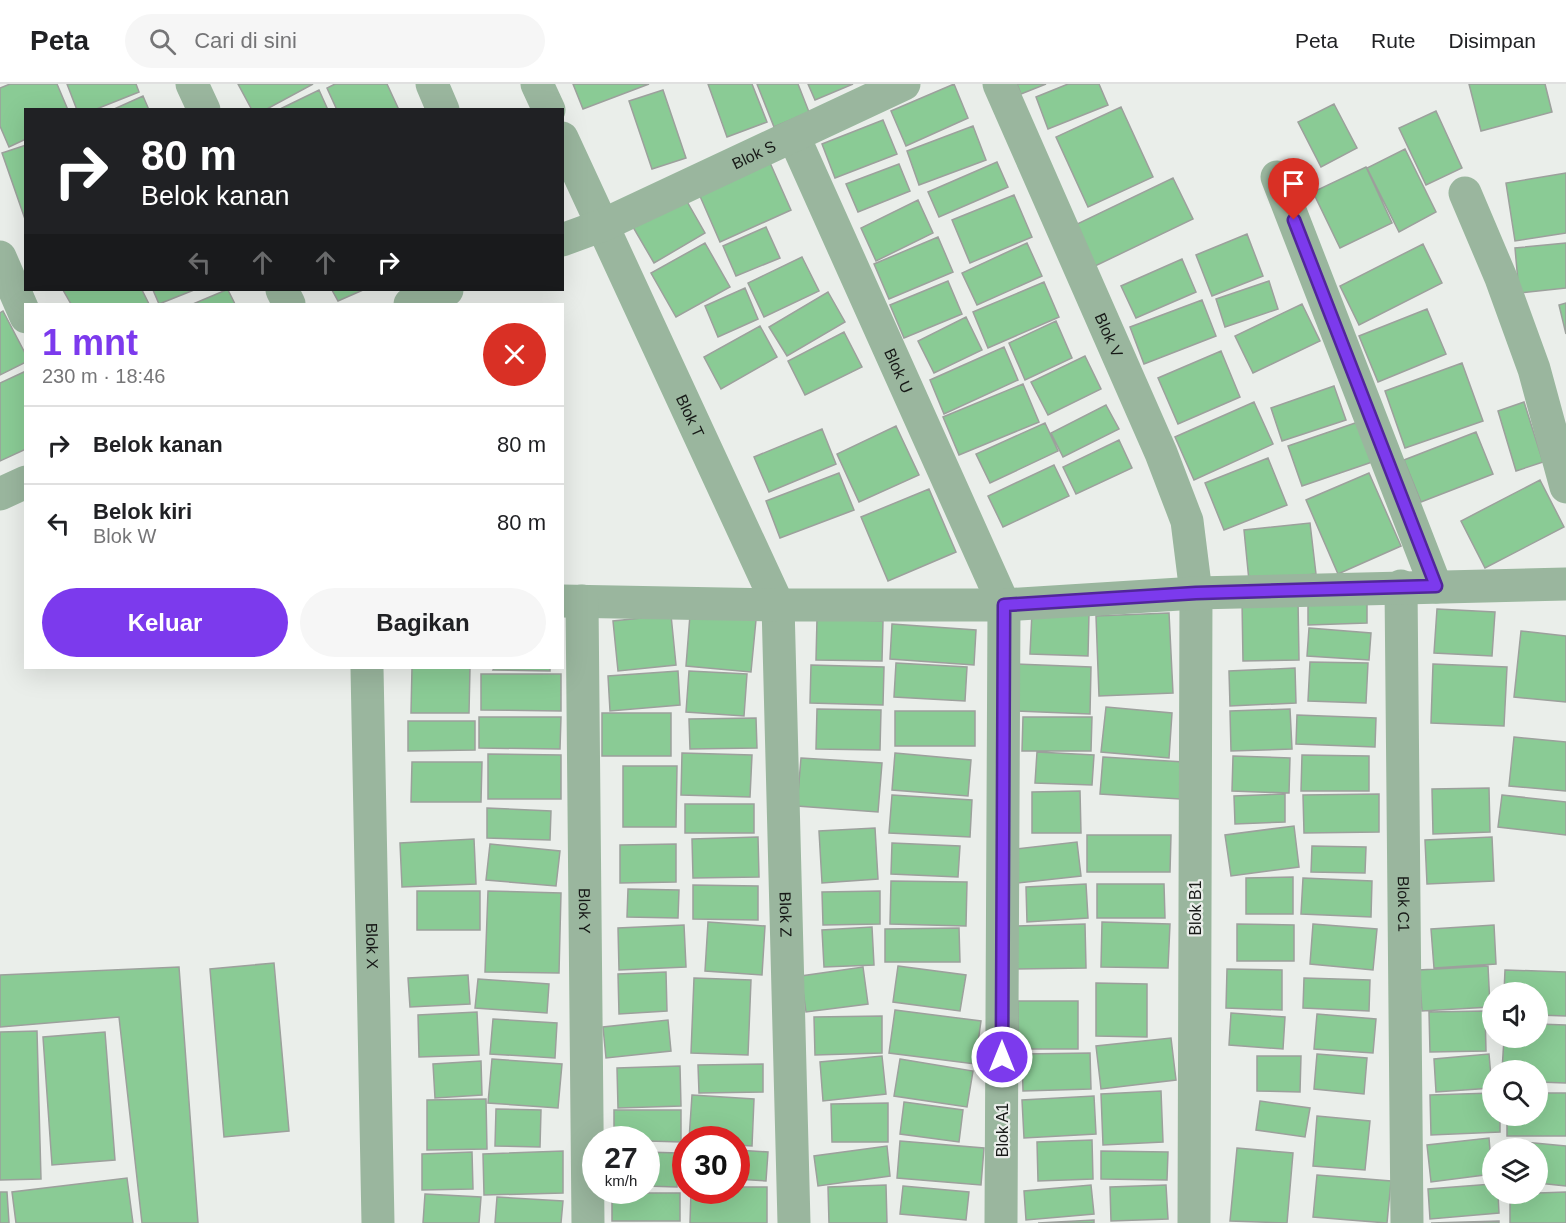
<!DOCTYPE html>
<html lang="id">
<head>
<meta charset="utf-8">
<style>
	:root { --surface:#fff; --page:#f6f6f6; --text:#202124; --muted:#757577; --line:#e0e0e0; --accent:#7c3aed }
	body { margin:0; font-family:Arial,sans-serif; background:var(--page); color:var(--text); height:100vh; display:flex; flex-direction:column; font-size:22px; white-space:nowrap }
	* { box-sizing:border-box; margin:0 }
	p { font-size:20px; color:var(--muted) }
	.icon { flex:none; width:33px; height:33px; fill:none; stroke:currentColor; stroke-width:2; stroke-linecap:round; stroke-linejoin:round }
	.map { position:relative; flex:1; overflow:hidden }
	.details { position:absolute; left:24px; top:219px; width:540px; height:366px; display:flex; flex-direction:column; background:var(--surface); border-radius:0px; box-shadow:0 6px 24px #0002 }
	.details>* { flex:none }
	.guide { position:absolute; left:24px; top:24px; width:540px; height:183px; border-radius:0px; box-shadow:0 6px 24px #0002; background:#202124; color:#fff; overflow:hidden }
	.tools { position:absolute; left:1482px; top:898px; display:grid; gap:12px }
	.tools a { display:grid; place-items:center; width:66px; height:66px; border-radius:50%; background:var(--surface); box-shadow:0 6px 24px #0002; font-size:30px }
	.speed { position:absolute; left:582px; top:1042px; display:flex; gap:12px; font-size:30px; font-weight:700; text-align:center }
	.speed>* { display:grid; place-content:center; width:78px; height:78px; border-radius:50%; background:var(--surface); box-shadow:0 6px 24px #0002; line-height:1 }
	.speed small { font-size:15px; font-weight:400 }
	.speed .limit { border:9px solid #d22; background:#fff; color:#111 }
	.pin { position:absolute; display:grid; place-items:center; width:51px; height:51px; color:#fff; margin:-62px -26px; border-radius:50% 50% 50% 0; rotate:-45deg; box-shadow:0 0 6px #0007 }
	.pin .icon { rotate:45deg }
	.me { position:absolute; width:66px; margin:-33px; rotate:0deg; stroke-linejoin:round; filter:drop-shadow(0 0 4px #0008) }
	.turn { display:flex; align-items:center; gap:21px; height:126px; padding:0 18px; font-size:27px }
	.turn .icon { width:78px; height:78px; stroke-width:2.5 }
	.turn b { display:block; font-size:42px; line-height:51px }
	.lanes { display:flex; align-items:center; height:57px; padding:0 18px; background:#0003; justify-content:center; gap:30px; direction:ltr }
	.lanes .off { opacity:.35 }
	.round { display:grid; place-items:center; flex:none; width:63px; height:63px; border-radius:32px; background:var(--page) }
	.head { display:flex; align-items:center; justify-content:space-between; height:102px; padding:0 18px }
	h1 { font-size:36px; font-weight:800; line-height:45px; color:var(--accent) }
	.cta { display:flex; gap:12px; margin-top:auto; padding:12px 18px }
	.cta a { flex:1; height:69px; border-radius:36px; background:var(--accent); color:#fff; font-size:24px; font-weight:800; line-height:69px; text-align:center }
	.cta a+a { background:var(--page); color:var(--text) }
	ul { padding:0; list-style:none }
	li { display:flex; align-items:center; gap:18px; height:78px; padding:0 18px; border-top:2px solid var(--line) }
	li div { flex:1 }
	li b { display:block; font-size:22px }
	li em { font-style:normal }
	header { display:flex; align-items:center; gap:36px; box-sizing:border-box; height:84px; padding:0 30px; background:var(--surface); border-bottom:2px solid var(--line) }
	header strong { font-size:28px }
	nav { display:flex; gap:33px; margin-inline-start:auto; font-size:21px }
	.search { width:420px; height:54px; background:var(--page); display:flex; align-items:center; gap:15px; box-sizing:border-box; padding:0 21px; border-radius:33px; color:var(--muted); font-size:22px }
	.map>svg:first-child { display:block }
	.building { fill:#8acb95; stroke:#9ca09c; stroke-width:1.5 }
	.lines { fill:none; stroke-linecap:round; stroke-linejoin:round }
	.minor { stroke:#9ab69e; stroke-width:33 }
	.route-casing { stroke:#51269a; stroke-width:15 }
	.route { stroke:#7c3aed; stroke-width:10 }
	.labels { text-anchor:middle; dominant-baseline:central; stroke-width:4.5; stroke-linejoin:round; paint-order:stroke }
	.street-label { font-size:16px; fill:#171917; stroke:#eaeeea }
</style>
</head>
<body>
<header>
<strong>Peta</strong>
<div class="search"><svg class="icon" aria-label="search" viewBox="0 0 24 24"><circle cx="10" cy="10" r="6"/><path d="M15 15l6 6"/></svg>Cari di sini</div>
<nav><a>Peta</a><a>Rute</a><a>Disimpan</a></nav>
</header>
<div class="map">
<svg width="1566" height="1139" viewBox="0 0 1566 1139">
	<rect width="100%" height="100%" fill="#eaeeea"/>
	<path class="building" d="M10 0H57L68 26H26V55L9 63 0 42V4Z
		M67 0H136L139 8 94 26H77Z
		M238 0H313L265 26H252Z
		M335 0H387L399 26H337L327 4Z
		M573 0H649L583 25Z
		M708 0H752L767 38 727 53Z
		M757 0H798L809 28 774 43Z
		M808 0H853L815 16Z
		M954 0 968 34 906 62 891 27Z
		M1017 0H1046L1021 10Z
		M1068 0H1099L1108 21 1048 45 1036 13Z
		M1469 0H1545L1552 28 1481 47Z
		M319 6 328 26H278Z
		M663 6 686 74 652 85 629 17Z
		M143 12 149 26H112Z
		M1334 20 1357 64 1321 83 1298 38Z
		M1121 23 1153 93 1088 123 1056 53Z
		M1436 27 1462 84 1426 101 1399 44Z
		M883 36 897 70 835 94 822 60Z
		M973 42 986 76 919 101 907 67Z
		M26 61V138L2 69Z
		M1405 65 1436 128 1399 148 1367 84Z
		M767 72 791 126 720 158 696 103Z
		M997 78 1008 103 939 133 928 108Z
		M899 80 910 107 858 128 846 100Z
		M1366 83 1392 139 1340 164 1313 108Z
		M1566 89V149L1515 157 1506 99Z
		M1173 94 1193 135 1093 183 1073 142Z
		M1014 111 1032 153 970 179 952 136Z
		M685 114 705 149 654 179 633 143Z
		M918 116 933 149 876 177 861 144Z
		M766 143 780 174 736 192 723 162Z
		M1247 150 1263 192 1212 212 1196 171Z
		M938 153 953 188 889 215 874 180Z
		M705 159 730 203 676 233 651 189Z
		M1027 159 1042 192 977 221 962 189Z
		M1566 159V204L1519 209 1515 164Z
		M1423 160 1442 199 1359 241 1340 202Z
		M802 173 819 207 764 233 748 199Z
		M1182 175 1196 208 1136 234 1121 202Z
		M948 197 962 230 904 254 890 221Z
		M1269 197 1278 225 1225 243 1216 215Z
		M1044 198 1059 233 988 264 973 228Z
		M745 204 758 235 718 253 705 222Z
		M63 206H142L149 220H71Z
		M153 206H194L159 220Z
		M228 206 235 220H193L226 206Z
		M332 206H363L338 217Z
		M828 208 845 238 787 272 769 243Z
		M1202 216 1216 252 1144 280 1130 243Z
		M1566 219V250L1559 221Z
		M1302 220 1320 257 1253 289 1235 252Z
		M1427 225 1446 270 1378 298 1359 252Z
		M3 227 26 271V278L0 291V229Z
		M966 233 982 266 934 289 918 257Z
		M1056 237 1072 274 1025 296 1009 259Z
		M760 242 777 273 721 305 704 273Z
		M844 248 862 283 805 311 788 277Z
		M1004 263 1018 296 944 330 930 296Z
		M1221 267 1240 313 1178 340 1158 294Z
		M1085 272 1101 305 1048 331 1031 298Z
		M1462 279 1483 337 1405 364 1385 307Z
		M26 287V365L0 377V299Z
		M1023 300 1039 338 959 371 943 333Z
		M1334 302 1346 336 1282 357 1271 324Z
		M1254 318 1273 360 1194 396 1175 353Z
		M1524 318 1543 378 1516 387 1498 327Z
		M1106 321 1119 345 1063 373 1051 349Z
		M1364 336 1378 376 1302 402 1288 362Z
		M1045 339 1058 367 990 399 976 370Z
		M896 342 919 391 859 418 837 370Z
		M822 345 836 380 769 408 754 373Z
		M1476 348 1493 390 1421 418 1404 376Z
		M1119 356 1132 384 1076 410 1063 383Z
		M1268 374 1287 421 1224 446 1205 399Z
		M1054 381 1069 412 1003 443 988 412Z
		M839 389 854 426 780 454 766 417Z
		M1369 389 1401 462 1338 490 1306 416Z
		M1540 396 1564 443 1485 484 1461 437Z
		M929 405 956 468 888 497 861 433Z
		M1310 439 1316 490 1249 497 1244 446Z
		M1367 513V539L1308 541V515Z
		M1298 516 1299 576 1243 577 1242 517Z
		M1437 525 1495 528 1492 572 1434 569Z
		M1032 528 1089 529 1088 572 1030 570Z
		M1169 529 1173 609 1099 612 1096 532Z
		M671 531 676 581 618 587 613 537Z
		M690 531 756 536 751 588 686 582Z
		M817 535 883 537 882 577 816 576Z
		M892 540 976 546 974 581 890 575Z
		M1309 544 1371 549 1369 576 1307 572Z
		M1521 547 1566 552V618L1514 613Z
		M1310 578 1368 579 1366 619 1308 617Z
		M896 579 967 583 965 617 894 613Z
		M1015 580 1091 583 1090 630 1013 627Z
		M1433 580 1507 583 1504 642 1431 639Z
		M811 581 884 583 883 621 810 619Z
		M412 584H470L469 629H411Z
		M494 584H550V587L493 586Z
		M1295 584 1296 619 1230 622 1229 587Z
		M678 587 680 621 610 627 608 592Z
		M689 587 747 590 744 632 686 628Z
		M481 590H561V627L481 626Z
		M1106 623 1172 629 1169 674 1101 668Z
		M817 625 881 626 880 666 816 665Z
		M1290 625 1292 665 1231 667 1230 627Z
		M895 627H975V662H895Z
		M602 629H671V672H602Z
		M1297 631 1376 634 1375 663 1296 660Z
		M479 633H561L560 665 479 664Z
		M1023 633H1092L1091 667H1022Z
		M756 634 757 664 690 665 689 635Z
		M408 637H475V666L408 667Z
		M1514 653 1566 658V707L1509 702Z
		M1037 668 1094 671 1092 701 1035 699Z
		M682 669 752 671 750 713 681 711Z
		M895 669 971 676 968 712 892 706Z
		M488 670 561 671V715H488Z
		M1302 671 1369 672V707H1301Z
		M1233 672 1290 674 1289 709 1232 707Z
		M1103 673 1184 678 1180 715 1100 710Z
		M801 674 882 679 878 728 797 722Z
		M412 678H482L481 718H411Z
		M623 682H677L676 743H623Z
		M1489 704 1490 748 1433 750 1432 705Z
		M1080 707 1081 749H1032V708Z
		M1285 710V738L1235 740 1234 712Z
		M1379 710V748L1304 749 1303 711Z
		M892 711 972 716 970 753 889 749Z
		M1502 711 1566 718V751L1498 743Z
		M685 720H754V749H685Z
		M487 724 551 727 550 756 487 754Z
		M1294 742 1299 783 1231 792 1225 751Z
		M875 744 878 795 822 799 819 747Z
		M1087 751H1171L1170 788H1087Z
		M758 753 759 793 693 794 692 755Z
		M1492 753 1494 797 1427 800 1425 756Z
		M474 755 476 800 402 803 400 759Z
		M1077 758 1081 792 1018 799 1015 765Z
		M892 759 960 762 958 793 891 790Z
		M490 760 560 767 556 802 486 796Z
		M676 760V798L620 799V761Z
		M1312 762 1366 763 1365 789 1311 788Z
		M1293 793V830H1246V794Z
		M1303 794 1372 797 1371 833 1301 830Z
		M891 797 967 798 966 842 890 840Z
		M1086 800 1088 834 1027 838 1026 803Z
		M1097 800H1164L1165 834H1097Z
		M693 801 758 802V836L693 835Z
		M628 805 679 806 678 834 627 833Z
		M417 807H480V846H417Z
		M488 807 561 809 559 889 485 888Z
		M880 807V840L823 841 822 808Z
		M708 838 765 842 762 891 705 887Z
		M1102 838 1170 840 1168 884 1101 883Z
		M1085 840 1086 884 1016 885 1015 842Z
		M1237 840 1294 841V877H1237Z
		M1313 840 1377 845 1373 886 1310 880Z
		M684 841 686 883 619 886 618 844Z
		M1494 841 1496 880 1434 884 1431 845Z
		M872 843 874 881 824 883 822 846Z
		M959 844 960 878H885V845Z
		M274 879 289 1047 224 1053 210 885Z
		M898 882 966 891 960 927 893 918Z
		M1488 882 1490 923 1422 927 1419 886Z
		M179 883 198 1139H142L119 933 0 943V891Z
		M863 883 868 920 806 928 801 892Z
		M1227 885 1282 886V926L1226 924Z
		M1505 886 1566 888V932L1538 931V909H1504Z
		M666 888 667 927 619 930 618 890Z
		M468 891 470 920 410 923 408 894Z
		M694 894 751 896 748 971 691 969Z
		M1304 894 1370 896 1369 927 1303 924Z
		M478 895 549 900 547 929 475 924Z
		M1096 899 1147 900V953L1096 952Z
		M1018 917H1078V965H1018Z
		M895 926 981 937 975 980 889 969Z
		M1485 927 1486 967 1430 968 1429 928Z
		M477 928 479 971 419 973 418 931Z
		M1231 929 1285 933 1283 965 1229 961Z
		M1317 930 1376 935 1373 969 1314 965Z
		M882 932V969L815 971 814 933Z
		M493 935 557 939 555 974 490 970Z
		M668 936 671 967 606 974 603 943Z
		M1538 940 1566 941V999L1538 998V987H1502L1504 954H1538Z
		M37 947 41 1095 0 1096V948Z
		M105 948 115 1076 52 1081 43 953Z
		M1171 954 1176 996 1101 1005 1096 962Z
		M1090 969 1091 1005 1023 1007 1022 970Z
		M1317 970 1367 974 1364 1010 1314 1005Z
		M1489 970 1492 1004 1436 1008 1434 975Z
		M882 972 886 1010 823 1017 820 978Z
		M1257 972H1301L1300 1008 1257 1007Z
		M492 975 562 980 558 1024 488 1019Z
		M900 975 973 987 967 1023 894 1012Z
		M481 977 482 1011 435 1014 433 980Z
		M763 980V1008L699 1009 698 981Z
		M680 982 681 1022 618 1024 617 984Z
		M1161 1007 1163 1058 1103 1061 1101 1010Z
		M1492 1009V1032H1500V1048L1431 1051 1430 1011Z
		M1538 1009H1566V1052H1507V1032H1538Z
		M692 1011 754 1015 752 1062 736 1061V1056H689Z
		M1094 1012 1096 1050 1024 1054 1022 1016Z
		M486 1015 487 1065 427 1066V1016Z
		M1260 1017 1310 1024 1305 1053 1256 1046Z
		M904 1018 963 1026 959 1058 900 1050Z
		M888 1019V1058H832L831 1020Z
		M496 1025 541 1026 540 1063 495 1062Z
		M614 1026H681V1058L614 1056Z
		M1317 1032 1370 1037 1365 1086 1313 1082Z
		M1489 1054 1492 1090 1431 1098 1427 1061Z
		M1092 1056 1093 1095 1038 1097 1037 1058Z
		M900 1057 984 1064 981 1101 897 1094Z
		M1512 1057 1566 1062V1102L1538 1099V1065H1511Z
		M887 1062 890 1092 818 1102 814 1072Z
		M1237 1064 1293 1069 1287 1139 1230 1137Z
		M736 1066 768 1068 766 1097 736 1095Z
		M563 1067V1109L484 1111 483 1070Z
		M1101 1067 1168 1068 1167 1096 1101 1095Z
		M472 1068 473 1105 422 1106V1070Z
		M646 1068 678 1069 677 1103 646 1102Z
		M1317 1091 1391 1097 1387 1139 1313 1133Z
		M127 1094 133 1139H16L12 1108Z
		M1492 1100V1110H1498L1499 1129 1430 1135 1428 1105Z
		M886 1101 887 1139H829L828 1103Z
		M1091 1101 1094 1130 1026 1136 1024 1107Z
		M1166 1101 1168 1135 1111 1137 1110 1103Z
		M903 1102 969 1108 966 1136 900 1130Z
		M736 1103H767V1139H690L691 1107H736Z
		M0 1108H7L9 1139H0Z
		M1566 1108V1139H1510V1110Z
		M612 1109H680V1137H612Z
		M425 1110 481 1113 479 1139H423Z
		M497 1113 563 1117 561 1139H495Z
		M1094 1136V1139H1038Z
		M1499 1137V1139H1431Z"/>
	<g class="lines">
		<g class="minor">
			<path d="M192 0 204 26"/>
			<path d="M432 0 443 26"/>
			<path d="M537 0 549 26"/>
			<path id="s1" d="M999 0 1161 369 1187 437 1196 509 1194 1139"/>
			<path id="s2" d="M794 53 1004 521 1001 1139"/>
			<path id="s3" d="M562 54 778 521 794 1139"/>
			<path d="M1277 93 1436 503"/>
			<path d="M1465 109 1501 194 1534 285 1566 403"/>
			<path id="s4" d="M562 156 603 141 904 0"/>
			<path d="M0 173 26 233"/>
			<path d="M282 206 289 220"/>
			<path d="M410 220 447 206"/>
			<path d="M0 410 26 398"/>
			<path id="s5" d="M1401 502 1407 1139"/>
			<path d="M562 517 778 521H1004L1196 509 1566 500"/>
			<path id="s6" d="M582 517 588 1139"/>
			<path id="s7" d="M367 584 378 1139"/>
		</g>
	</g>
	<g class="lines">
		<defs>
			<path id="route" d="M1002 973 1004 521 1196 509 1436 502 1294 136"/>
		</defs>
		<use href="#route" class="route-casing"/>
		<use href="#route" class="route"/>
	</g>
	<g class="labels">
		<g class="street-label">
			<text stroke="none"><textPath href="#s4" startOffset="210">Blok S</textPath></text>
			<text stroke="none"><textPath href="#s1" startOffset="274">Blok V</textPath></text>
			<text stroke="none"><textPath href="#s2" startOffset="256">Blok U</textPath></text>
			<text stroke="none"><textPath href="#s3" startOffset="306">Blok T</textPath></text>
			<text stroke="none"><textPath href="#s5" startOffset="318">Blok C1</textPath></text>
			<text transform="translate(1195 824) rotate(-90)">Blok B1</text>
			<text stroke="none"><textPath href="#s6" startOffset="310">Blok Y</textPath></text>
			<text stroke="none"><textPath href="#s3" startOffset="824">Blok Z</textPath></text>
			<text stroke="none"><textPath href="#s7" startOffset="278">Blok X</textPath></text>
			<text transform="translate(1002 1046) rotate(-90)">Blok A1</text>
		</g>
	</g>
</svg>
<div class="tools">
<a><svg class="icon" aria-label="sound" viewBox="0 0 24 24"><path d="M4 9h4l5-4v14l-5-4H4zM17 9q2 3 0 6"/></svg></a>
<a><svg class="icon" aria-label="search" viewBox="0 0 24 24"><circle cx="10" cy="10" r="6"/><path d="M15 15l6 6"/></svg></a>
<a><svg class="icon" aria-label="layers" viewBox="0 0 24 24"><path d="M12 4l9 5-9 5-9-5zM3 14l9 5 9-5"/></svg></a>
</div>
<div class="speed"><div>27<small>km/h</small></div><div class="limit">30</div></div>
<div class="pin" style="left:1294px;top:136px;background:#d93025"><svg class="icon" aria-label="arrive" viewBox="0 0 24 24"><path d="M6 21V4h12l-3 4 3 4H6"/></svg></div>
<svg class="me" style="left:1002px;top:973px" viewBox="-20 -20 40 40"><circle r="17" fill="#7c3aed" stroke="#fff" stroke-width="3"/><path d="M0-11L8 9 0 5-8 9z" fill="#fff"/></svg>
<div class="guide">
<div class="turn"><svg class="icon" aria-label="right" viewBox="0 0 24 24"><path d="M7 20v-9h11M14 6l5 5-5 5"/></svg><div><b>80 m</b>Belok kanan</div></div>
<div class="lanes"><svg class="icon off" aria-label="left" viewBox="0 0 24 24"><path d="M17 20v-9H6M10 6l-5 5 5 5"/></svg><svg class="icon off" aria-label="ahead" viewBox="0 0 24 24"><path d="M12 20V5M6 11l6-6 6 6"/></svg><svg class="icon off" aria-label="ahead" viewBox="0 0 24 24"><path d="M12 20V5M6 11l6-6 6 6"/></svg><svg class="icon" aria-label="right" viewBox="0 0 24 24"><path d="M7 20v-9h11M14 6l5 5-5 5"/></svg></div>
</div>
<section class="details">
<div class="head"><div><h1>1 mnt</h1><p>230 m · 18:46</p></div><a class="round" style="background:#d93025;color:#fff"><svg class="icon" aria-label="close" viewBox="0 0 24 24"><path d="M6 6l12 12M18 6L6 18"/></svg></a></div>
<ul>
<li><svg class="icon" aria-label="right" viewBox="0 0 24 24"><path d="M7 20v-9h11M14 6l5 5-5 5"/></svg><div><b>Belok kanan</b></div><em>80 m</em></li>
<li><svg class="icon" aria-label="left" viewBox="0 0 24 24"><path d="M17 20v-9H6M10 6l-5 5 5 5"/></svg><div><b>Belok kiri</b><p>Blok W</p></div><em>80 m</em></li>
</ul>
<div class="cta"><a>Keluar</a><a>Bagikan</a></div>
</section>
</div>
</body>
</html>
